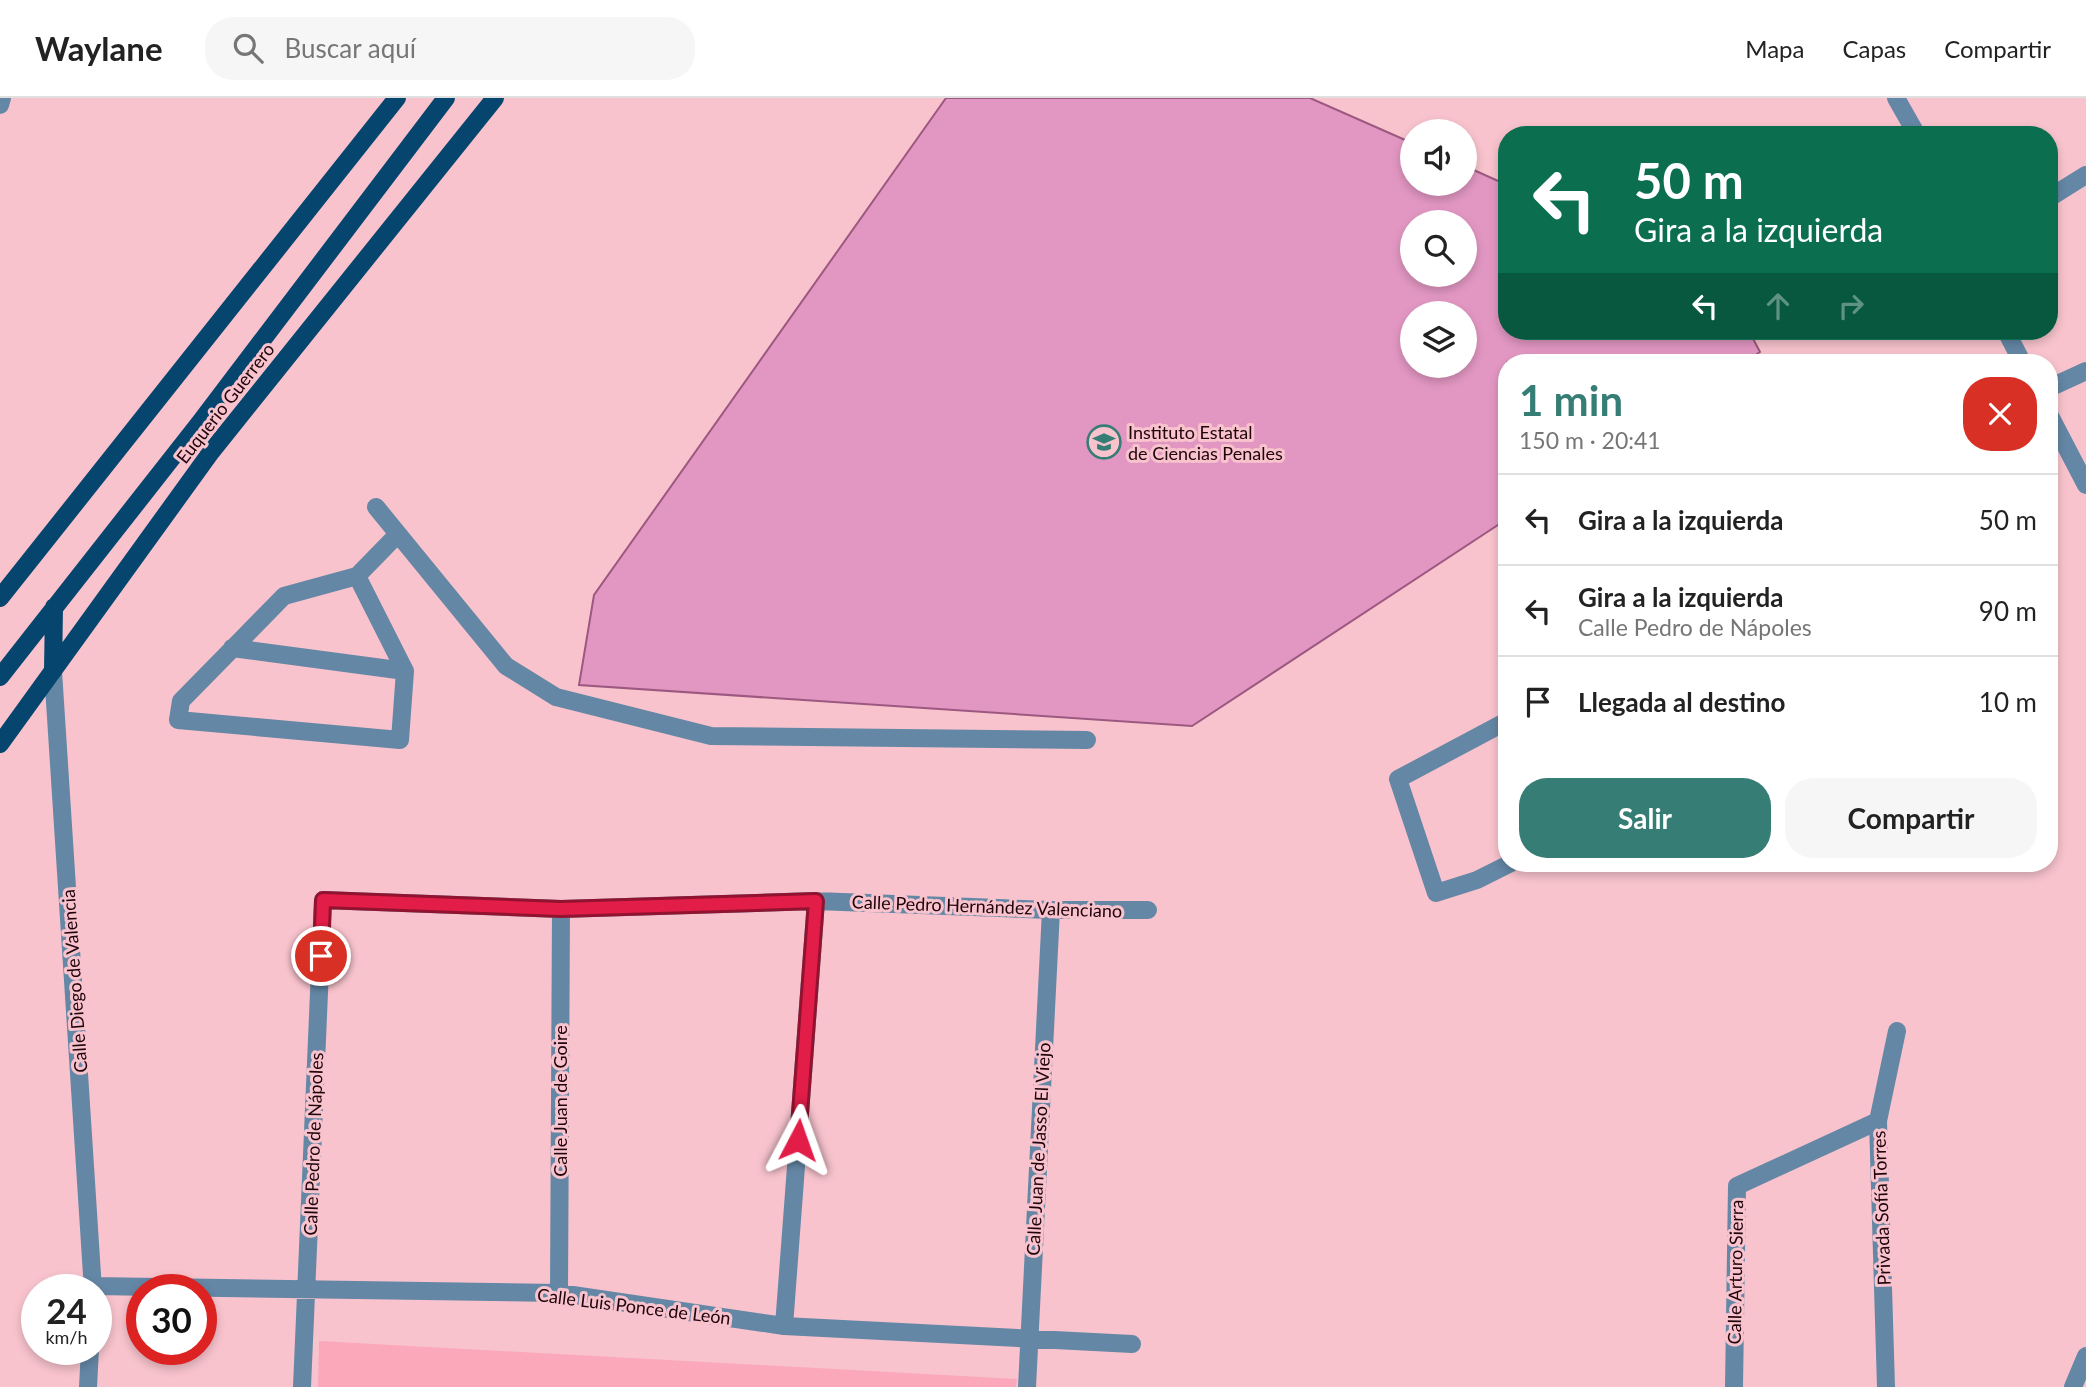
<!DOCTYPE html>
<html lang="es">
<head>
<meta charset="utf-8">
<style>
	:root { --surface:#fff; --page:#f6f6f6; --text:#222; --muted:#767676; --line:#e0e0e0; --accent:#367d75 }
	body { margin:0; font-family:Lato,sans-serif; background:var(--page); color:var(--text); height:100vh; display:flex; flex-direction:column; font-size:26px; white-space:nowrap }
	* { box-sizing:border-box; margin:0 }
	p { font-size:23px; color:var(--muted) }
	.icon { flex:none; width:38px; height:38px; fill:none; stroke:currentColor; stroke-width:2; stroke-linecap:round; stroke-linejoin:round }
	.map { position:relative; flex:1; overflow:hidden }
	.drawer { position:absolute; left:1498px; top:256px; width:560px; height:518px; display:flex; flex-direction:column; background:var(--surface); border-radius:28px; box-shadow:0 4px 10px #0003 }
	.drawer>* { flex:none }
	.hud { position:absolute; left:1498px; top:28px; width:560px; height:214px; border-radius:28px; box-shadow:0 4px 10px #0003; background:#0b6e4f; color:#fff; overflow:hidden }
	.buttons { position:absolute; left:1400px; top:21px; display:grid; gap:14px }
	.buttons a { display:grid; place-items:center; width:77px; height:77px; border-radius:50%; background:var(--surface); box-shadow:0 4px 10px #0003; font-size:35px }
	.speed { position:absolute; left:21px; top:1176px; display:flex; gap:14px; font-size:35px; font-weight:700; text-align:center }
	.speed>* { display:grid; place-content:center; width:91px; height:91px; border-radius:50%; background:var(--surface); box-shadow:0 4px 10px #0003; line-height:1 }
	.speed small { font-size:18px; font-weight:400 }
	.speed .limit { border:10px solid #d22; background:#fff; color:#111 }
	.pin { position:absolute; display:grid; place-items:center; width:60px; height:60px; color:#fff; margin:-30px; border:4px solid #fff; border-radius:50%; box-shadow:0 2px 7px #0007 }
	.me { position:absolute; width:77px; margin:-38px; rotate:4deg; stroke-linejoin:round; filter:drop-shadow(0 0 5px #0008) }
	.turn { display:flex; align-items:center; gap:24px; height:147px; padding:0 21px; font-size:32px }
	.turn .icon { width:91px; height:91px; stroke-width:2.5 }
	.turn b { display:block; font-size:49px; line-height:60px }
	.lanes { display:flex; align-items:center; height:66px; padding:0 21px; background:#0003; justify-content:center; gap:35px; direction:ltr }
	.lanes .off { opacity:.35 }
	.round { display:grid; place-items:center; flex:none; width:74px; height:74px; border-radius:28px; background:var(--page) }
	.headline { display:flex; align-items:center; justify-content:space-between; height:119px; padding:0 21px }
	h1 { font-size:42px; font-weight:700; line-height:52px; color:var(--accent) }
	.cta { display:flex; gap:14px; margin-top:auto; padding:14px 21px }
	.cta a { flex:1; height:80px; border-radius:28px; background:var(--accent); color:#fff; font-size:28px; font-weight:700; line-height:80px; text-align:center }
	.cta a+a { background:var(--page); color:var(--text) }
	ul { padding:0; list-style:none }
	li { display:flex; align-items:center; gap:21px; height:91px; padding:0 21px; border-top:2px solid var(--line) }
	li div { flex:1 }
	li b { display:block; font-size:26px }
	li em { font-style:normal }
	header { display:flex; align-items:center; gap:42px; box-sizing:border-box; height:98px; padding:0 35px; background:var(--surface); border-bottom:2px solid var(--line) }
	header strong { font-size:33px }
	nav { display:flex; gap:38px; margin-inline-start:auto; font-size:24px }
	.search { width:490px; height:63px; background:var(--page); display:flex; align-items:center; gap:18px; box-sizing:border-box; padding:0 24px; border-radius:28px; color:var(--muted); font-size:26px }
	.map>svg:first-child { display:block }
	.green { fill:#faa8ba }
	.building { fill:#e297c2; stroke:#9d5881; stroke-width:2; fill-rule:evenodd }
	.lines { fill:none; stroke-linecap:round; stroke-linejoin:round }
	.minor { stroke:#6487a5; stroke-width:18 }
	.major { stroke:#06456e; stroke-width:18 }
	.route-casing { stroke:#92132f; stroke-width:18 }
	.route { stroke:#e11d48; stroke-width:12 }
	.labels { text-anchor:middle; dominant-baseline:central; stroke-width:6; stroke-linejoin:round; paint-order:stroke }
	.street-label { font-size:18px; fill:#20040c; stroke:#f8c3cd }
	.poi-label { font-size:18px; fill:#20040c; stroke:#f8c3cd; text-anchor:start }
</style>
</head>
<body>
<header>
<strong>Waylane</strong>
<div class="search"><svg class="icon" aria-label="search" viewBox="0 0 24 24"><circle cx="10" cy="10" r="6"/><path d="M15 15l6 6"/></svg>Buscar aquí</div>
<nav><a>Mapa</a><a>Capas</a><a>Compartir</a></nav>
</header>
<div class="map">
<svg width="2086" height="1289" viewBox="0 0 2086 1289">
	<rect width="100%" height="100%" fill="#f8c3cd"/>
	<path class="green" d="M319 1243 1017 1281 1016 1289H318Z"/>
	<path class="building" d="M946 0H1310L1412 45V86H1465V68L1507 87V233H1749L1760 254 1745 264H1507V421L1192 628 579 587 594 497ZM1412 124H1465V177H1412ZM1412 215H1465V268H1412Z"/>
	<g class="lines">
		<path class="minor" d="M1896 0 1917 37
			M0 7 2 0
			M2049 100 2086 77
			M2006 233 2022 264
			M2049 290 2086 273
			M2049 316 2086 387
			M376 409 506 568 556 599 711 638 1087 642
			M357 478 405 573 400 642 178 622 181 603 284 498 357 478 398 436
			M232 550 405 573
			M53 573 93 1192
			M1507 623 1398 681 1436 795 1477 782 1511 765
			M93 1188 559 1195 784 1228 1132 1246
			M559 1195 561 811
			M784 1228 816 803
			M88 1289 90 1251
			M302 1289 323 802 561 811 816 803 1051 812H1148
			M1027 1289 1051 812
			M1734 1289 1737 1088 1878 1023
			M1886 1289 1878 1023 1897 933
			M2073 1289 2086 1258"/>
		<path class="major" d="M0 500 397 0
			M53 573 54 509
			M0 579 201 323 446 0
			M0 646 211 354 495 0"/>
	</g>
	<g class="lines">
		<defs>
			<path id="route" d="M321 858 323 802 561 811 816 803 798 1042"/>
		</defs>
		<use href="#route" class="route-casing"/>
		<use href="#route" class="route"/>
	</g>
	<defs>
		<symbol id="university-ring" viewBox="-11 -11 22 22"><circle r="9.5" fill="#f8c3cd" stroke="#367d75" stroke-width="1.5"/><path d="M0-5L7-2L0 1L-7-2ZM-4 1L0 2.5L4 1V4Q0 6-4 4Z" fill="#367d75"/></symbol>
	</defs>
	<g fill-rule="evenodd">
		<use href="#university-ring" x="1085" y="325" width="38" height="38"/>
	</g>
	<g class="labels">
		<g class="street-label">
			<text transform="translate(225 305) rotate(-52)">Euquerio Guerrero</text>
			<text transform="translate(987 808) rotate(2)">Calle Pedro Hernández Valenciano</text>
			<text transform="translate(74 883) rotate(-94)">Calle Diego de Valencia</text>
			<text transform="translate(560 1003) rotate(-90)">Calle Juan de Goire</text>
			<text transform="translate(313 1046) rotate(-88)">Calle Pedro de Nápoles</text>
			<text transform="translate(1038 1051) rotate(-87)">Calle Juan de Jasso El Viejo</text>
			<text transform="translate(1881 1110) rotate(-92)">Privada Sofía Torres</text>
			<text transform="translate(1735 1174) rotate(-89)">Calle Arturo Sierra</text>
			<text transform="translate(634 1208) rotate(7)">Calle Luis Ponce de León</text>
		</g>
		<g class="poi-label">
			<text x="1128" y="334">Instituto Estatal<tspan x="1128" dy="21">de Ciencias Penales</tspan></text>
		</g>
	</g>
</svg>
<div class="buttons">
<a><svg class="icon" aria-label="sound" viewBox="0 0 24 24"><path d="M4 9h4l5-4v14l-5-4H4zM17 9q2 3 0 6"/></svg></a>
<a><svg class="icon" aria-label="search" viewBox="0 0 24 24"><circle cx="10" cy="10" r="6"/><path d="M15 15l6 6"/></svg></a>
<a><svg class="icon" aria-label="layers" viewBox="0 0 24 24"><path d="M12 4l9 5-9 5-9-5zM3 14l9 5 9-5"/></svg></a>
</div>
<div class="speed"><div>24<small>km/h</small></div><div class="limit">30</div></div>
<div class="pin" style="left:321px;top:858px;background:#d93025"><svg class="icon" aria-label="arrive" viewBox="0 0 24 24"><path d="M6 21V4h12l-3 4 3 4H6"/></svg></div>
<svg class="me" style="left:798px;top:1042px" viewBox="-20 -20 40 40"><path d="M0-17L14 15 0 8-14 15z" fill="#e11d48" stroke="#fff" stroke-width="4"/></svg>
<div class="hud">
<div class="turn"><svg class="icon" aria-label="left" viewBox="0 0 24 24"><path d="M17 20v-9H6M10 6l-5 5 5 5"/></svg><div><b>50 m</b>Gira a la izquierda</div></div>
<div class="lanes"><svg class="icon" aria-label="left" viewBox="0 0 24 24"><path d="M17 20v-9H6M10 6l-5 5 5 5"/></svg><svg class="icon off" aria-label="ahead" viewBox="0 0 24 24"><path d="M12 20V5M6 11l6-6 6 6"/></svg><svg class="icon off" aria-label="right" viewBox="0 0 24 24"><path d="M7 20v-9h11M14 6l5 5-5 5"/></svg></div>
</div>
<section class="drawer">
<div class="headline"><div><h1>1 min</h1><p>150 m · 20:41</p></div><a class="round" style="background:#d93025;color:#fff"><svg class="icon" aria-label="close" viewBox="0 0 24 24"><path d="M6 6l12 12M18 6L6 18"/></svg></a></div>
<ul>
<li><svg class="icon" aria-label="left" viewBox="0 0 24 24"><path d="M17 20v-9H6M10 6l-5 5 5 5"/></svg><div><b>Gira a la izquierda</b></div><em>50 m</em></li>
<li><svg class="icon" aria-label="left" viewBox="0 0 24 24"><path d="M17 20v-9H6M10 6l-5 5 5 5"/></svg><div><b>Gira a la izquierda</b><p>Calle Pedro de Nápoles</p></div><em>90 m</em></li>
<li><svg class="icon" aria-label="arrive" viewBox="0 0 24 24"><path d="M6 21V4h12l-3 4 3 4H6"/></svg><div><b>Llegada al destino</b></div><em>10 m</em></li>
</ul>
<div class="cta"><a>Salir</a><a>Compartir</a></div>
</section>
</div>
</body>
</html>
